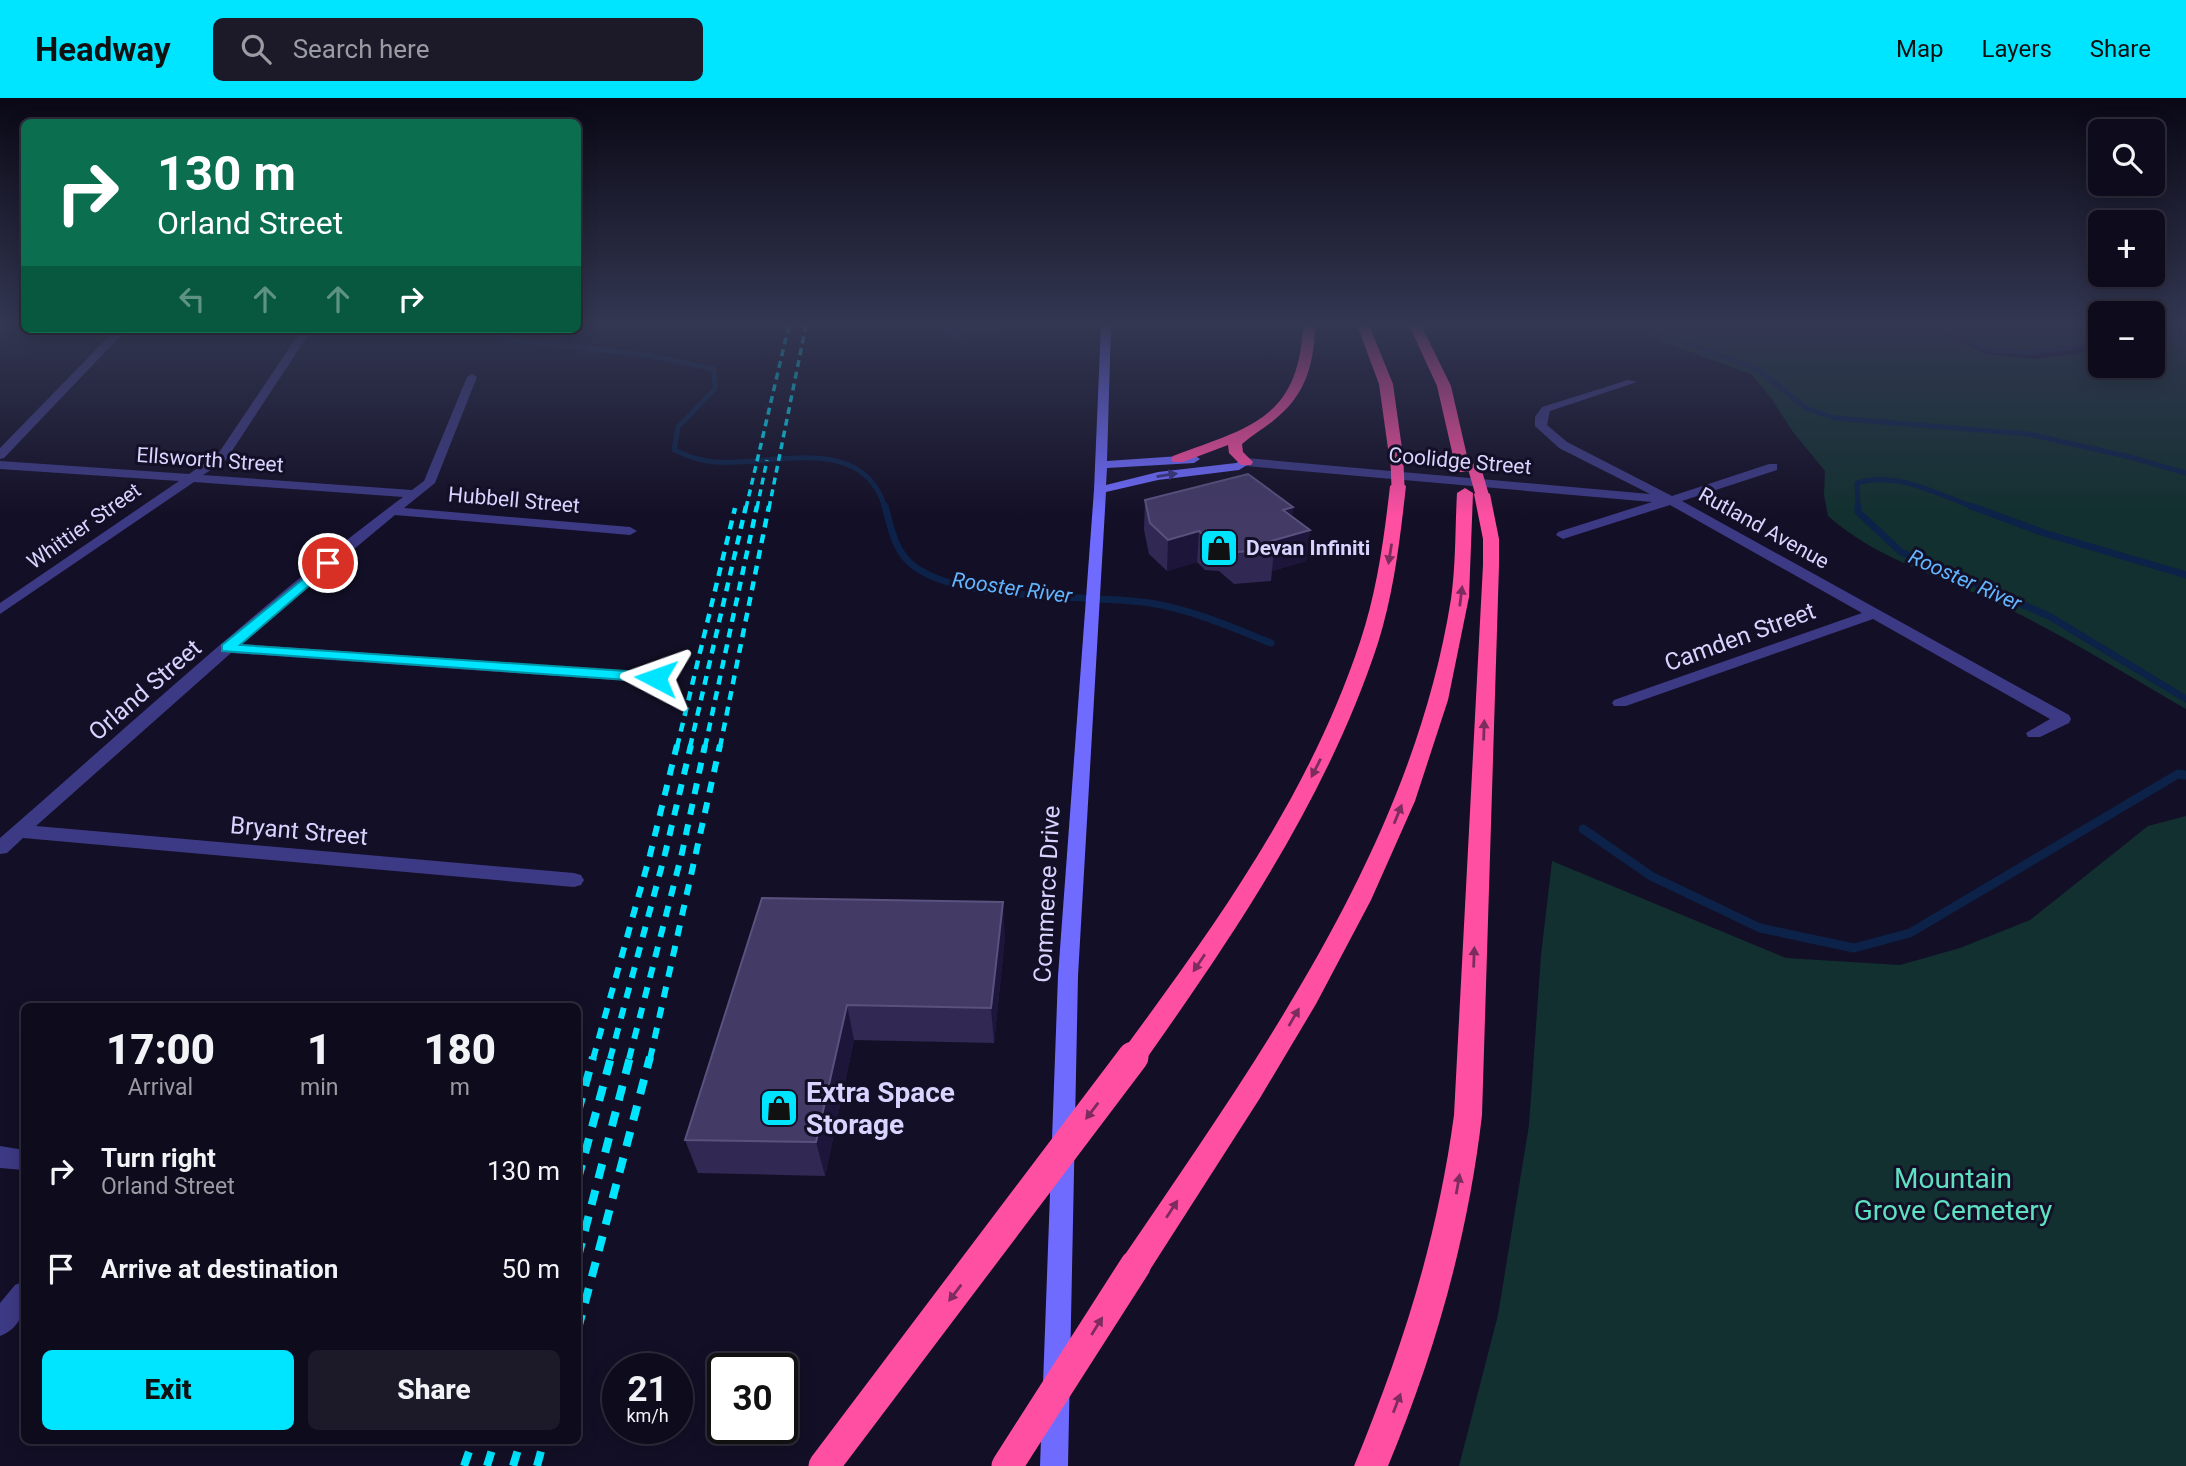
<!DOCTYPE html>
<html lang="en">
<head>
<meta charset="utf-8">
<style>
	:root { --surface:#0e0b1c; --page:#1c1929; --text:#f1f3f6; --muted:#9b9ba3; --line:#2e2b3b; --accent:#00e5ff }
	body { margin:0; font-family:Roboto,sans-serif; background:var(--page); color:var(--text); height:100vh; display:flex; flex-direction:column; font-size:26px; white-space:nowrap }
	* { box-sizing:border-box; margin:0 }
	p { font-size:23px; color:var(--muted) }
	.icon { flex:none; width:38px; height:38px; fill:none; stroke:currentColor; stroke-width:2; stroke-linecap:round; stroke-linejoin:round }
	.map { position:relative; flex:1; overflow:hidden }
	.panel { position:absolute; left:21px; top:905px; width:560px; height:441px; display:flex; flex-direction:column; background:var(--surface); border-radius:10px; box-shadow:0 4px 18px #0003,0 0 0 2px var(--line) }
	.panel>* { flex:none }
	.guide { position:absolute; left:21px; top:21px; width:560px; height:214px; border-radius:10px; box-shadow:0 4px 18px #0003,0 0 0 2px var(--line); background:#0b6e4f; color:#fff; overflow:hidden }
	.fabs { position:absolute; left:2088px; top:21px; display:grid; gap:14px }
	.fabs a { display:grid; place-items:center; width:77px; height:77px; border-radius:10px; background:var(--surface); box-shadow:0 4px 18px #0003,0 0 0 2px var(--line); font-size:35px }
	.speed { position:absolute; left:602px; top:1255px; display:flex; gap:14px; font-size:35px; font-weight:700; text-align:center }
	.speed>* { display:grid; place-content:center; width:91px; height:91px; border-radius:50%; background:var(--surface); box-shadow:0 4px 18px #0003,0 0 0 2px var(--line); line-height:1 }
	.speed small { font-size:18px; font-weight:400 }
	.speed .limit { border:4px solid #111; border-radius:10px; background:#fff; color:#111 }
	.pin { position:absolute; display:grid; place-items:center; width:60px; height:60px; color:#fff; margin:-30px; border:4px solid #fff; border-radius:50%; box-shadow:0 2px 7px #0007 }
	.me { position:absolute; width:77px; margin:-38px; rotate:274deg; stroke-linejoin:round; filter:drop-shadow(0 0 5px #0008) }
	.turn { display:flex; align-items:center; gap:24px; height:147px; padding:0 21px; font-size:32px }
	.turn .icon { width:91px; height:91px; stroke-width:2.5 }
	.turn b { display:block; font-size:49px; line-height:60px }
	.lanes { display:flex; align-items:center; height:66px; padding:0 21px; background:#0003; justify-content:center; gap:35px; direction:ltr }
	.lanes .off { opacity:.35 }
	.eta { display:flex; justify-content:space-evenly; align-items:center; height:119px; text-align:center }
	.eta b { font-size:42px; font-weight:800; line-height:49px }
	.primary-button { display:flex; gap:14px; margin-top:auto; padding:14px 21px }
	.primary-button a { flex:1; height:80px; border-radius:10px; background:var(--accent); color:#111; font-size:28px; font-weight:800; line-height:80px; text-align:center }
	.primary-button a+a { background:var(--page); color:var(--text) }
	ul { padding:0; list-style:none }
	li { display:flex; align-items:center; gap:21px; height:98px; padding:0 21px }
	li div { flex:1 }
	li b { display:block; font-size:26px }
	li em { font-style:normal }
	header { display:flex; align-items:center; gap:42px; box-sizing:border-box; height:98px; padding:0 35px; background:var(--accent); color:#111 }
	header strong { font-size:33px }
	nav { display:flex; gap:38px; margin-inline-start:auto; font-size:24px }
	.search { width:490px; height:63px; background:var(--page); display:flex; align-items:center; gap:18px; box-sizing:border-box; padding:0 24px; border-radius:10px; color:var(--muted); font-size:26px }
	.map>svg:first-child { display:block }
	.green { fill:#12302f }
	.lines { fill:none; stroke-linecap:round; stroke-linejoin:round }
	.stream-far2 { stroke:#0c2248; stroke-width:5 }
	.stream-far1 { stroke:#0c2248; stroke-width:7 }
	.stream { stroke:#0c2248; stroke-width:9 }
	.street { fill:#3d3a85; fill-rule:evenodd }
	.secondary { fill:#6f6bff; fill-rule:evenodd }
	.highway { fill:#ff4fa3; fill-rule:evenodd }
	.rail-far3 { stroke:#00e5ff; stroke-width:3.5; stroke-dasharray:7 5; stroke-linecap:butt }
	.rail-far2 { stroke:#00e5ff; stroke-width:4.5; stroke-dasharray:9 7; stroke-linecap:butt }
	.rail-far1 { stroke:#00e5ff; stroke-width:6; stroke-dasharray:11 10; stroke-linecap:butt }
	.rail { stroke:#00e5ff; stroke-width:8; stroke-dasharray:15 12; stroke-linecap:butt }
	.highway-bridge-far1 { stroke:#ff4fa3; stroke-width:13 }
	.highway-bridge { stroke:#ff4fa3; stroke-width:31 }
	.wall { fill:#312854 }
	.shaded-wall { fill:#1d163a }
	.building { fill:#433a66; stroke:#5a527e; stroke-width:2 }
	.oneway { fill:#38347d }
	.oneway2 { fill:#7d2c5e }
	.route { fill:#00e5ff; stroke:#0095a6; stroke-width:2 }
	.labels { text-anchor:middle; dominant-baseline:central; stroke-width:6; stroke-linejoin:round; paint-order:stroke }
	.far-street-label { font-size:21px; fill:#d9d4ff; stroke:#130f26 }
	.far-poi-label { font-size:21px; font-weight:bold; fill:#d9d4ff; stroke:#130f26; text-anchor:start }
	.far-water-label { font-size:21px; font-style:italic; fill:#62b6ff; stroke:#130f26 }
	.street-label { font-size:24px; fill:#d9d4ff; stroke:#130f26 }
	.near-poi-label { font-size:28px; font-weight:bold; fill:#d9d4ff; stroke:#130f26; text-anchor:start }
	.near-park-label { font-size:28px; fill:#5fe0c0; stroke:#130f26 }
</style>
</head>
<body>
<header>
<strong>Headway</strong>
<div class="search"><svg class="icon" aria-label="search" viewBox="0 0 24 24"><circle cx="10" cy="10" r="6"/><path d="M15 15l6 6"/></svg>Search here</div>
<nav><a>Map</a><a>Layers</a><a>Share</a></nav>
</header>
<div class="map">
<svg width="2186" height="1368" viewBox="0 0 2186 1368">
	<rect width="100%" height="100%" fill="#130f26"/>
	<path class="green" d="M1625 227H1927L1987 256 2034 261 2100 253V268H2152L2153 230 2186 233V611C2120 573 2054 531 1984 499 1928 474 1875 459 1828 418L1824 397 1825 373 1793 334 1771 300 1751 276 1663 244Z
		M1939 227H2099L2100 244 2024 254 1986 250Z
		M2186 718V1368H1459L1498 1217 1529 1027 1541 857 1552 763 1786 860 1900 867 1960 850 2030 822 2148 728Z"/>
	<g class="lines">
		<path class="stream-far2" d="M1648 227 1681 243 1757 271 1806 310 1834 320 2028 336 2130 359 2186 375
			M1937 227 1986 251 2025 255 2100 246
			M2172 227 2186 228
			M501 231 499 238 519 243 647 257 714 271 715 291 678 329 674 352C688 358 700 363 715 364 773 368 863 334 885 410
			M1858 410 1857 385C1896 372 1939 397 1976 410"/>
		<path class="stream-far1" d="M885 408C891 430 895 455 915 469 966 505 1086 496 1150 505 1193 512 1231 529 1271 545
			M1858 408V414L1901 454 2049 518 2186 601
			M1971 408 2044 435 2186 477"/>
		<path class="stream" d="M1583 731 1651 778 1760 830 1854 850 1910 835 2178 676 2186 677"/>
		<path class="street" d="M116 231H127L4 360 0 361V350Z
			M302 231H312L226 362 203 377 412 392 424 383 467 279 472 276 477 279 435 385 404 410 630 429 637 433 630 437 395 417 240 546 656 575 664 580 656 585 231 555 36 728 574 775 581 777 584 782 581 787 574 789 23 740 7 755 0 756V740C132 625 262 504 403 399L194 384 0 516V505L179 383 0 371V363L189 376 218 356Z
			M1628 282 1637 284 1550 313 1547 327 1567 344 1672 398 1769 366H1777V372L1682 403 2069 617 2071 621 2069 625 2040 639H2028L2026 635 2050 621 1873 521 1626 608H1614L1612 605 1614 602 1862 515 1670 407 1563 441 1556 437 1558 434 1652 404 1246 368 1240 364 1246 360 1650 396 1559 350 1535 328V319L1542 309Z
			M0 1048 24 1052V1072L0 1070Z
			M24 1183C26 1206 25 1228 0 1238V1205L15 1187Z"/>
		<path class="secondary" d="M1101 227H1111L1107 363 1194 357 1200 361 1194 365 1107 370 1106 387 1158 374 1236 365 1246 360 1252 364 1239 372 1158 382 1106 394 1078 878 1068 1368H1040L1058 878 1094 392Z"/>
		<path class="highway" d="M1303 227H1315C1314 267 1306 297 1273 323 1263 331 1252 337 1242 346L1243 354 1253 364 1251 367H1241L1229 355 1228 347 1183 364H1173L1171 361 1173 358C1250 329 1299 321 1303 227Z
			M1357 227H1369L1393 286 1404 365 1402 368 1397 369 1390 365 1379 286Z
			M1409 227H1421L1451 288 1470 371 1468 374H1458L1456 371 1437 288Z
			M1398 383 1406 388C1400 441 1394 494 1378 545 1327 700 1235 835 1142 967L1133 970 1124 967 1120 959 1124 951C1217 825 1310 695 1360 544 1377 493 1384 441 1390 388Z
			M1465 390 1473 395 1469 499 1448 602 1415 703 1371 802 1316 906 1260 1000 1146 1178 1135 1183 1124 1178 1120 1168 1124 1158C1261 956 1412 747 1451 501 1456 466 1455 430 1457 395Z
			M1482 391 1490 396 1499 441V467L1482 1017C1468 1139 1435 1255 1388 1368H1354C1402 1251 1437 1143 1454 1017L1483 467V441L1474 396Z"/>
		<path class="rail-far3" d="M746 410 789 227
			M757 410 767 362
			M769 410 806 227"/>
		<path class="rail-far2" d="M677 649 735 410
			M690 649 746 408
			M705 649 757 408
			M720 649 769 408"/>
		<path class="rail-far1" d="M593 961 650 757 677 647
			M610 961 665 756 691 647
			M629 961 682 755 705 647
			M650 961 720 647"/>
		<path class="rail" d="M578 1014 593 959
			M578 1081 611 959
			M578 1159 630 959
			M578 1231 650 959
			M464 1368 473 1342
			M487 1368 495 1342
			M513 1368 521 1342
			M537 1368 544 1342"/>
		<path class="highway-bridge-far1" d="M1397 365 1398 388
			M1475 372 1482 396"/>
		<path class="highway-bridge" d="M824 1368 1133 959
			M1007 1368 1135 1168"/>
	</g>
	<path class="wall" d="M934 227H1041L959 245Z
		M1145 402 1293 409 1292 419 1310 432 1306 463 1272 473 1271 483 1234 486 1219 473 1205 472 1197 464 1167 473 1149 456 1144 432Z
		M762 800 1005 839 994 945 854 942 825 1078 698 1075 685 1042Z"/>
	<path class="shaded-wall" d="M957 227H1041L959 245Z
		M1293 409 1290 437 1310 432 1306 463 1272 473 1274 452 1271 443 1283 412Z
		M1199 433 1197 464 1167 473 1168 442Z
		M1003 804 1005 839 994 945 991 910Z
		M847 907 854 942 825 1078 816 1044Z"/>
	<path class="building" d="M1248 376 1293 409 1283 412 1310 432 1271 443 1274 452 1236 454 1222 442 1207 441 1199 433 1168 442 1150 425 1145 402Z
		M762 800 1003 804 991 910 847 907 816 1044 685 1042Z"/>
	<defs><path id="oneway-solid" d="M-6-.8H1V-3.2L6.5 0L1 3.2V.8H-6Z" transform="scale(1.75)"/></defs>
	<use class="oneway" href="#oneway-solid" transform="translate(1167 377) rotate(-9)"/>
	<g class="oneway2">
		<use href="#oneway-solid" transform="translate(1390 456) rotate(99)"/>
		<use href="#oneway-solid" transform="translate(1461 498) rotate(-83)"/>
		<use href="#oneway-solid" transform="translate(1484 632) rotate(-88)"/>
		<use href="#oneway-solid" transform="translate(1316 670) rotate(117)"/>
		<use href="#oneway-solid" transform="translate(1398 716) rotate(-68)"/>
		<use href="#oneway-solid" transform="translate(1474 859) rotate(-88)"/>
		<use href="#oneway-solid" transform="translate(1199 865) rotate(124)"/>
		<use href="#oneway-solid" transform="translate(1294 919) rotate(-60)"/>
		<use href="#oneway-solid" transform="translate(1092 1013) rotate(127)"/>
		<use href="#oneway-solid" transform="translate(1458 1086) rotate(-80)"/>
		<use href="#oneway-solid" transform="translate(1172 1111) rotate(-57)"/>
		<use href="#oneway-solid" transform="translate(955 1195) rotate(127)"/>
		<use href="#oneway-solid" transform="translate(1097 1228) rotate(-58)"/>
		<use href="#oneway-solid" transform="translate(1397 1305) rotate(-69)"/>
	</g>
	<linearGradient id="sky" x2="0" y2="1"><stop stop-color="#0a0815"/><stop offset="0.54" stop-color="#333752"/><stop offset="1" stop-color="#333752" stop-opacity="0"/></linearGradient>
	<rect width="2186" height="419" fill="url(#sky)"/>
	<path class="route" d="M328 461 334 465 333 467 240 547 656 575 663 580 656 584 222 553V547Z"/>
	<defs>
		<symbol id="shop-square" viewBox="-11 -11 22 22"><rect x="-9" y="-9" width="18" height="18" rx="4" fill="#00e5ff" stroke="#130f26"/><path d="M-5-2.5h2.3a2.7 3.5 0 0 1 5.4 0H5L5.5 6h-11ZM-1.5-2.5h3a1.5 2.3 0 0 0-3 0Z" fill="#111"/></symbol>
	</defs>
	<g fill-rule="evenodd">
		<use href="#shop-square" x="1197" y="428" width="44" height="44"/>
		<use href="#shop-square" x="757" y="988" width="44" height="44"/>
	</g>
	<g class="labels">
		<g class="far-street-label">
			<text transform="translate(210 362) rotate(4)">Ellsworth Street</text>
			<text transform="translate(1460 363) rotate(5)">Coolidge Street</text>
			<text transform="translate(514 402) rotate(5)">Hubbell Street</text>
			<text transform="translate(84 428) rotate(-35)">Whittier Street</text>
			<text transform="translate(1764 430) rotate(29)">Rutland Avenue</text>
		</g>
		<g class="far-poi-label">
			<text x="1246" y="450">Devan Infiniti</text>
		</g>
		<g class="far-water-label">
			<text transform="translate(1965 482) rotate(24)">Rooster River</text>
			<text transform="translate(1012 490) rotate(8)">Rooster River</text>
		</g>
		<g class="street-label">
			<text transform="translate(1740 539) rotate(-20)">Camden Street</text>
			<text transform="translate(145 592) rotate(-41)">Orland Street</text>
			<text transform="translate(299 733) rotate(5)">Bryant Street</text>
			<text transform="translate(1047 796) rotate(-87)">Commerce Drive</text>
		</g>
		<g class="near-poi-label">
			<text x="806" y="994">Extra Space<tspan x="806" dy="32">Storage</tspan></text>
		</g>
		<g class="near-park-label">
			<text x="1953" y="1080">Mountain<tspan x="1953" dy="32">Grove Cemetery</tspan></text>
		</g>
	</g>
</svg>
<div class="fabs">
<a><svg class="icon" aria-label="search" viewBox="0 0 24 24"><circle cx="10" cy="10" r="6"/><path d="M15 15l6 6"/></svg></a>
<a>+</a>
<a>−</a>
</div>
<div class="speed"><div>21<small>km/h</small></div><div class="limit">30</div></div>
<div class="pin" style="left:328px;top:465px;background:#d93025"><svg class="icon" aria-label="arrive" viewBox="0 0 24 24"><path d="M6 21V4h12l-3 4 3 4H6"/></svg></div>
<svg class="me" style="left:656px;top:580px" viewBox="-20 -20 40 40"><path d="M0-17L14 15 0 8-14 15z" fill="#00e5ff" stroke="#fff" stroke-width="4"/></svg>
<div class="guide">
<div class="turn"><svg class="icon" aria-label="right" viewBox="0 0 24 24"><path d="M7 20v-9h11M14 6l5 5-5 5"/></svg><div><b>130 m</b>Orland Street</div></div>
<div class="lanes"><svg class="icon off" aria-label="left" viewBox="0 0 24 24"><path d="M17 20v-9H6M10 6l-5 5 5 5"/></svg><svg class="icon off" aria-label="ahead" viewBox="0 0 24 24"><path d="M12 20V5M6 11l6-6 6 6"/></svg><svg class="icon off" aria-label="ahead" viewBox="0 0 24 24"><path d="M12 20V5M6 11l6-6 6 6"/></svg><svg class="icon" aria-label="right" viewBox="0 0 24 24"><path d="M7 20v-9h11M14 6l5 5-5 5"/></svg></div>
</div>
<section class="panel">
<div class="eta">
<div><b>17:00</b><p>Arrival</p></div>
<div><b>1</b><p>min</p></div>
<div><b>180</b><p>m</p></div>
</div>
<ul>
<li><svg class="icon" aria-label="right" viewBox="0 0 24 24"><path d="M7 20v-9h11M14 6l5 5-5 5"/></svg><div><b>Turn right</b><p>Orland Street</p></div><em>130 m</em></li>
<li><svg class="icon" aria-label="arrive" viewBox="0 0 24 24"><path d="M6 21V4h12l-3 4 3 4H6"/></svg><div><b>Arrive at destination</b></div><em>50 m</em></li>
</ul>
<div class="primary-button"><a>Exit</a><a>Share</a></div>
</section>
</div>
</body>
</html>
